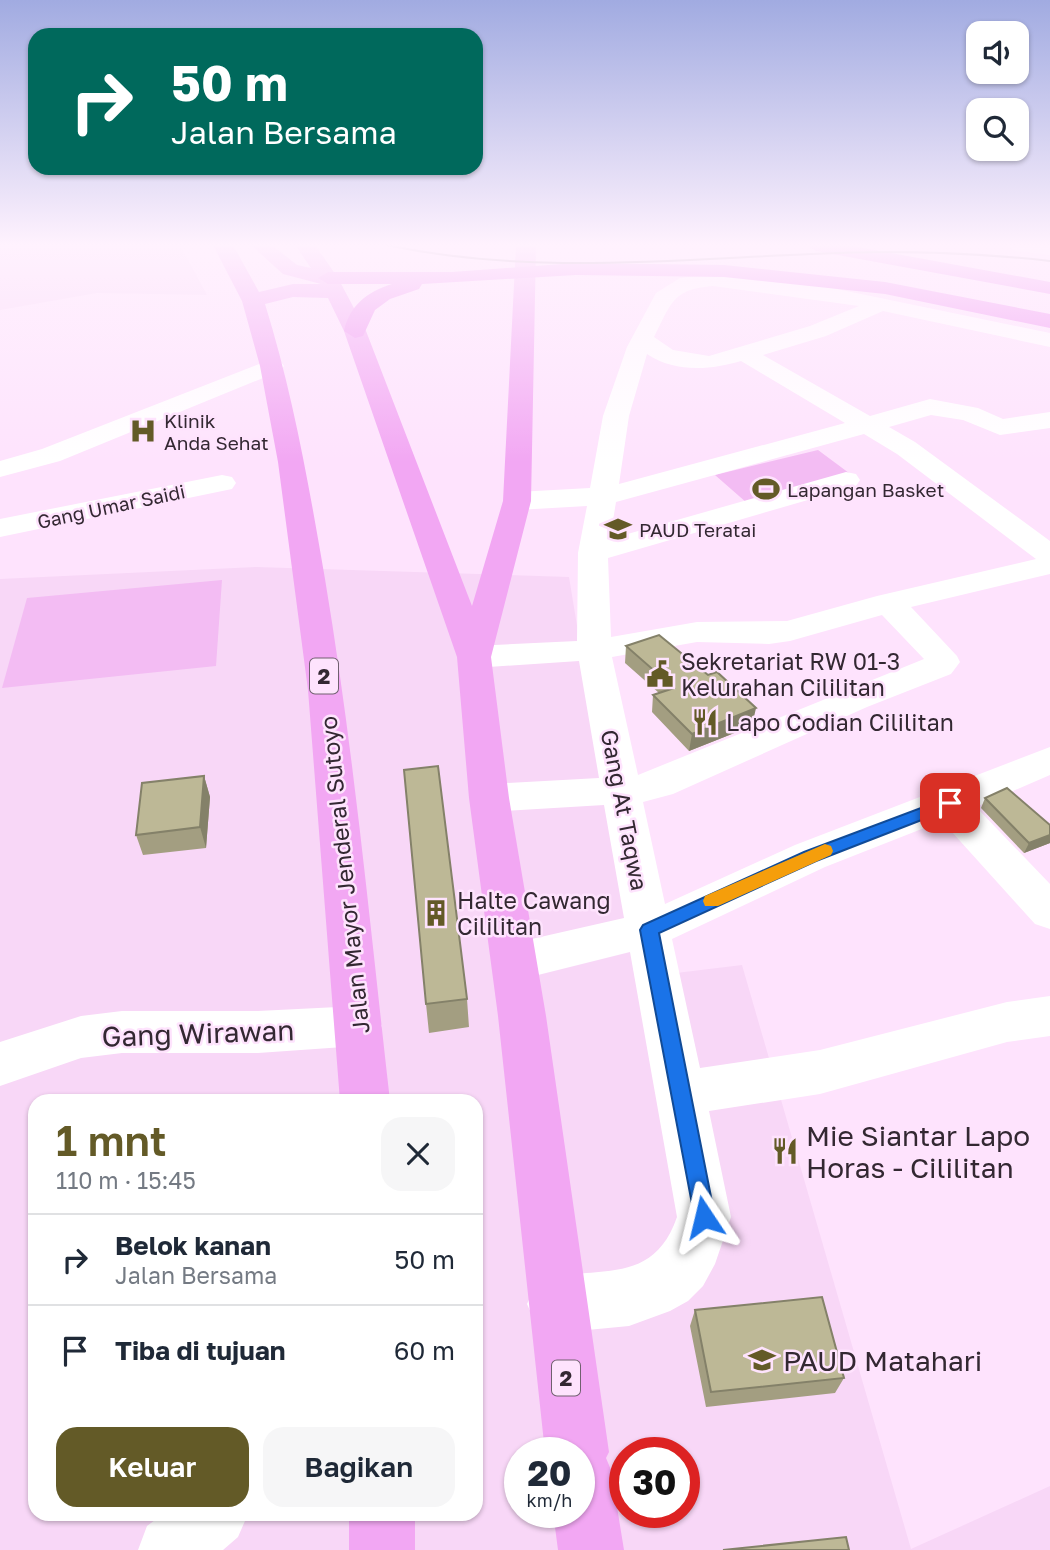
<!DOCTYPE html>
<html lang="id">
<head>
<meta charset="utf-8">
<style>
	:root { --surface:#fff; --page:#f6f6f7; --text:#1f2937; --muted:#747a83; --line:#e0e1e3; --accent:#635a27 }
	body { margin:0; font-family:"Golos Text",sans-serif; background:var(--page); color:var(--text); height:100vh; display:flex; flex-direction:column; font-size:26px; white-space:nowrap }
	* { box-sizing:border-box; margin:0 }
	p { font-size:23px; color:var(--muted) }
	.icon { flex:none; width:38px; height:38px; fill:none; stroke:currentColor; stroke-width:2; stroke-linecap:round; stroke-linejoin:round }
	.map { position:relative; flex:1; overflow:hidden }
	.details { position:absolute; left:28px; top:1094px; width:455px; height:427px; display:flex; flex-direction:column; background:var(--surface); border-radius:21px; box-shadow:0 2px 5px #0004 }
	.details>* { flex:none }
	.guide { position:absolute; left:28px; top:28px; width:455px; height:147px; border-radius:21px; box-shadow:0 2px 5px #0004; background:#00695c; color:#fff; overflow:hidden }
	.tools { position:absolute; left:966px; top:21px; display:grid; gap:14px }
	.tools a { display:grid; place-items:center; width:63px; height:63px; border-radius:14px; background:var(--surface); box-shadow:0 2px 5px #0004; font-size:35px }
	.speed { position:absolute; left:504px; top:1437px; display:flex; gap:14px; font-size:35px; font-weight:700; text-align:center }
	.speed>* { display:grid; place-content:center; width:91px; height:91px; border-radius:50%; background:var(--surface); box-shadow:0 2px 5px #0004; line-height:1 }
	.speed small { font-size:18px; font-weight:400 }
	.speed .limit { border:10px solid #d22; background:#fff; color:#111 }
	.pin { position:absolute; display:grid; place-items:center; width:60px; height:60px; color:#fff; margin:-30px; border-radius:14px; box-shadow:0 4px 10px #0006 }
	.me { position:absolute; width:77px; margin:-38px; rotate:350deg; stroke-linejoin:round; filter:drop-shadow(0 0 5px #0008) }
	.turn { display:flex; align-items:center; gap:24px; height:147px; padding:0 28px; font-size:32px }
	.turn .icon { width:91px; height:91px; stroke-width:2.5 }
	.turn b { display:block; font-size:49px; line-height:60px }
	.round { display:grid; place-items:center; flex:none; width:74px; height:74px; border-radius:21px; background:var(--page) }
	.overview { display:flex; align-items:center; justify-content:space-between; height:119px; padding:0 28px }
	h1 { font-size:42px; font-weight:600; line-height:52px; color:var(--accent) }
	.primary-button { display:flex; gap:14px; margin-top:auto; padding:14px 28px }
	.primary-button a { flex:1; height:80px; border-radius:21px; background:var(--accent); color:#fff; font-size:28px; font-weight:600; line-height:80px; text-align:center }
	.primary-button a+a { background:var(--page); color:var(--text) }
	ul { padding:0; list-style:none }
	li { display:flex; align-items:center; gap:21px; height:91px; padding:0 28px; border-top:2px solid var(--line) }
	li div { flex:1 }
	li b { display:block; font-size:26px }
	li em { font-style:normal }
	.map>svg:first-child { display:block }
	.built { fill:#f8d7f7; fill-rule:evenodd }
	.green { fill:#f3bcf3 }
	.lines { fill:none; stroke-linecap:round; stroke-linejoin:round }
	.minor { fill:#fff; fill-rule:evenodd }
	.trunk { fill:#f2a7f3; fill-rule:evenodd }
	.motorway { fill:#ee91f0; fill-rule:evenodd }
	.tram { stroke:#958394; stroke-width:2 }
	.wall { fill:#a39e81 }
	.shaded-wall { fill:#848169 }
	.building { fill:#bdb896; stroke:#848169; stroke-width:2 }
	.route { fill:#1a73e8; stroke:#114b97; stroke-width:2 }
	.slow { fill:#f59e0b }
	.labels { text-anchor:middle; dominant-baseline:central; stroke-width:5; stroke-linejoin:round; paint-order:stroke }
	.far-poi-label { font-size:19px; fill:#332832; stroke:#fee3fd; text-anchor:start }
	.far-street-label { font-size:19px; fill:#332832; stroke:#fee3fd }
	.shield { fill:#fee3fd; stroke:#70606f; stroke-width:2 }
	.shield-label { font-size:21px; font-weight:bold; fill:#332832 }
	.poi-label { font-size:23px; fill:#332832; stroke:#fee3fd; text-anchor:start }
	.street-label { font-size:23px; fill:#332832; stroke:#fee3fd }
	.near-street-label { font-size:28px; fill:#332832; stroke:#fee3fd }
	.near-poi-label { font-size:28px; fill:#332832; stroke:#fee3fd; text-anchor:start }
</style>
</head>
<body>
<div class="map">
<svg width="1050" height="1550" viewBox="0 0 1050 1550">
	<rect width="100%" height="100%" fill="#fee3fd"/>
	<path class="built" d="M0 245H180L207 295 97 293 0 310Z
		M256 567 569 577 635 978 742 965 911 1549 1050 1486V1550H0V579ZM35 1101H476V1514H35ZM520 1452H579V1512H520ZM625 1452H684V1512H625Z"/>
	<path class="green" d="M818 450 853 476 747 503 715 475Z
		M222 580 216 666 2 688 27 598Z"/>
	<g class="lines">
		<path class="minor" d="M1006 245H1050V255L1016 251Z
			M713 274 827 287 1050 333V347L883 311 826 336 763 355 870 416 930 399 978 408 1003 419 1050 412V428L1000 435 963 420 931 415 889 427 915 442 1050 541V574L911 607 957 656 960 662 951 674 867 707 673 794 643 802 665 904 795 845 1050 747V775L976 807 1050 884V929L1035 924 942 821 825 867 672 939 700 1068 820 1050 1007 1002 1050 996V1036L1007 1042 820 1094 709 1111 731 1217 715 1264 703 1286 688 1301 670 1311 629 1326 556 1333 536 1324 527 1304 536 1284C591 1260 651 1292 677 1217L630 952 514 981 498 975 491 962 498 949 514 943 624 918 604 805 489 812 475 808 469 798 475 788 489 784 599 778 579 661 474 668 462 664 457 657 462 650 474 646 577 641 578 553 587 506 517 510 507 507 503 501 507 495 517 492 590 488 603 416 627 347 656 293 680 278ZM713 286 859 306 810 326 709 356 673 350 654 337C671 304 672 289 713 286ZM647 354C675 373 711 370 741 361L845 423 619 484 629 416ZM864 434 897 454 1036 559 877 596 787 621 697 622 611 637 608 558 856 486 860 480 856 474 846 472 610 539 616 502ZM882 615 924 659 638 775 612 657 697 642 769 644 790 641Z
			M272 359 280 361 284 366 280 371 60 461 0 477V461L42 449Z
			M222 475 232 477 236 483 232 489 0 537V519Z
			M358 1006 375 1012 382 1026 375 1040 358 1046 258 1053H122L81 1058 0 1086V1042L81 1016 122 1011H258Z
			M163 1514H248L238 1537 223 1550H138L147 1526Z"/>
		<path class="trunk" d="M213 245H233L259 292 293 284H321L283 274 251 245H272L297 265 311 268 295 245H315L338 278 366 331 472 606 503 501 516 245H536L531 501 491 657 509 798 546 1016 609 1452 606 1458 611 1470 624 1550H558L553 1512H579V1452H545L498 1016 469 798 457 657 344 331 328 298 293 297 265 304C293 394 309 486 325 579 354 752 370 926 390 1101H340L308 690 278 462 260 366 242 301Z
			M349 1514H415V1550H349Z"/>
		<path class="motorway" d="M806 245H847L1050 282V294L816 251Z
			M576 263 724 265 885 282 1050 314V328L885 294 724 277 576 275 422 284 419 289 390 299 375 310 363 336 355 338 344 331C350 305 367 292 392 284H328L318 278 328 272H452Z"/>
		<path class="tram" d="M387 245C527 275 669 260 811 254 891 250 970 252 1050 261"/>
	</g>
	<path class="wall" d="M626 646 752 726 689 751 652 712 653 695 659 693 625 663Z
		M204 776 210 797 206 848 143 855 136 835Z
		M985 798 1050 825V843L1024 853 981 808Z
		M467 999 469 1027 429 1033 426 1004Z
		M695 1310 844 1378 835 1393 706 1407 690 1326Z"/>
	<path class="shaded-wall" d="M756 708 752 726 689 751 692 734Z
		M204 776 210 797 206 848 200 827Z
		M1050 835V843L1024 853 1029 843Z"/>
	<path class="building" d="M659 635 708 675 717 672 756 708 692 734 653 695 674 688 626 646Z
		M438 766 467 999 426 1004 404 770Z
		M204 776 200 827 136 835 142 783Z
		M1007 788 1050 825V835L1029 843 985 798Z
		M822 1297 844 1378 711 1392 695 1310Z
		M846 1537 849 1550H723Z"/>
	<linearGradient id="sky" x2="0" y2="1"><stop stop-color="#a1abe1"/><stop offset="0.53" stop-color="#fff2fe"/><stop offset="1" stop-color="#fff2fe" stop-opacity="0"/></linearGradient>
	<rect width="1050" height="462" fill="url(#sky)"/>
	<path class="route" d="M950 797 955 799V807L816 861 659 933 715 1217 712 1225 704 1228 696 1225 640 930 643 925 804 852Z"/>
	<path class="slow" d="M825 844 831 846 833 851 831 855 718 906H705L703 901 705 896Z"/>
	<defs>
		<symbol id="hospital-bare" viewBox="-9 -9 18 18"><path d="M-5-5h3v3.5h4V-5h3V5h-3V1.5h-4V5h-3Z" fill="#635a27" stroke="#fee3fd" stroke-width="2.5" paint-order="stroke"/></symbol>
		<symbol id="stadium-bare" viewBox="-9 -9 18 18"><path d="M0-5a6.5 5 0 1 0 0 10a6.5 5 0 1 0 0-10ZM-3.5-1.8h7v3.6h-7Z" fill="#635a27" stroke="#fee3fd" stroke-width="2.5" paint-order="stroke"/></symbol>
		<symbol id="school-bare" viewBox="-9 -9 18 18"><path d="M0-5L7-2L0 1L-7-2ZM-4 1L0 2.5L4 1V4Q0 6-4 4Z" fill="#635a27" stroke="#fee3fd" stroke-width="2.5" paint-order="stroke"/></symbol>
		<symbol id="civic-bare" viewBox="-9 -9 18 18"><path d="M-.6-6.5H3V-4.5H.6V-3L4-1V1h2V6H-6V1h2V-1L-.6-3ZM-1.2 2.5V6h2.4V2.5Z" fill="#635a27" stroke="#fee3fd" stroke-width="2.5" paint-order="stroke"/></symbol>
		<symbol id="restaurant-bare" viewBox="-9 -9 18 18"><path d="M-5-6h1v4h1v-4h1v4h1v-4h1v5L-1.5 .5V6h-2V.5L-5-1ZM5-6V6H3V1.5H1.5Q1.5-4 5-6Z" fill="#635a27" stroke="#fee3fd" stroke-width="2.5" paint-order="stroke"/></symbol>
		<symbol id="building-bare" viewBox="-9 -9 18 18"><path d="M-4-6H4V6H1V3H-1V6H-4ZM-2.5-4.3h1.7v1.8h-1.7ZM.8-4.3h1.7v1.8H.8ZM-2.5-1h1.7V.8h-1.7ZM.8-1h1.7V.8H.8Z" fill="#635a27" stroke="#fee3fd" stroke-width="2.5" paint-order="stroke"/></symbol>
	</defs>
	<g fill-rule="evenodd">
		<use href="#hospital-bare" x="124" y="412" width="38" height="38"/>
		<use href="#stadium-bare" x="747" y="470" width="38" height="38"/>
		<use href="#school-bare" x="599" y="510" width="38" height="38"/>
		<use href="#civic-bare" x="641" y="655" width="38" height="38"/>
		<use href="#restaurant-bare" x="686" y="703" width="38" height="38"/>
		<use href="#building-bare" x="417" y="894" width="38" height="38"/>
		<use href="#restaurant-bare" x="766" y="1132" width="38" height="38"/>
		<use href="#school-bare" x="743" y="1341" width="38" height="38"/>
	</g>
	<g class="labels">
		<g class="far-poi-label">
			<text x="164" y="420">Klinik<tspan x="164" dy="22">Anda Sehat</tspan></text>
			<text x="787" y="489">Lapangan Basket</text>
			<text x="639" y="529">PAUD Teratai</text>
		</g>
		<g class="far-street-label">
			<text transform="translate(111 506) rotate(-12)">Gang Umar Saidi</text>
		</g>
		<g class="shield">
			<rect x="310" y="658.5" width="28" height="35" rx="5"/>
			<rect x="552" y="1360.5" width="28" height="35" rx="5"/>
		</g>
		<g class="shield-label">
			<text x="324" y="676">2</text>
			<text x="566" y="1378">2</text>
		</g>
		<g class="poi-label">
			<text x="681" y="661">Sekretariat RW 01-3<tspan x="681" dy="26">Kelurahan Cililitan</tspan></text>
			<text x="726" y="722">Lapo Codian Cililitan</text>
			<text x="457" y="900">Halte Cawang<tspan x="457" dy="26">Cililitan</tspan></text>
		</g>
		<g class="street-label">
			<text transform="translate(625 810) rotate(79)">Gang At Taqwa</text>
			<text transform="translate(344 875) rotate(-96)">Jalan Mayor Jenderal Sutoyo</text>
		</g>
		<g class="near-street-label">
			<text transform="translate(198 1033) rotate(-2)">Gang Wirawan</text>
		</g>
		<g class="near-poi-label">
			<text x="806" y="1135">Mie Siantar Lapo<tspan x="806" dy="32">Horas - Cililitan</tspan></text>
			<text x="783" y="1360">PAUD Matahari</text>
		</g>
	</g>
</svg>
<div class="tools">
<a><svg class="icon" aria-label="sound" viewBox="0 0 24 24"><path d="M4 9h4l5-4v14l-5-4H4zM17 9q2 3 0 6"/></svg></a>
<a><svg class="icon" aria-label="search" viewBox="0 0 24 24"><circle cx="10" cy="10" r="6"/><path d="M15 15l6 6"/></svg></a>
</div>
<div class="speed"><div>20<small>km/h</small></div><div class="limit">30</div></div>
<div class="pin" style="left:950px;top:803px;background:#d93025"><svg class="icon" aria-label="arrive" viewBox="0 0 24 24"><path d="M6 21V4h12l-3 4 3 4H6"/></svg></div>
<svg class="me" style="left:704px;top:1217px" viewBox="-20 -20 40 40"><path d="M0-17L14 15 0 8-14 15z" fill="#1a73e8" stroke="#fff" stroke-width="4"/></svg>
<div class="guide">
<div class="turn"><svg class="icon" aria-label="right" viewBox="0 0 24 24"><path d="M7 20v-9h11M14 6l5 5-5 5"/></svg><div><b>50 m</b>Jalan Bersama</div></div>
</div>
<section class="details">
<div class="overview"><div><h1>1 mnt</h1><p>110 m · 15:45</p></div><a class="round"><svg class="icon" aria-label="close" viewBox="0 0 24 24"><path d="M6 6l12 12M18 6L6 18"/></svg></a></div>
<ul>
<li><svg class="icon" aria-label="right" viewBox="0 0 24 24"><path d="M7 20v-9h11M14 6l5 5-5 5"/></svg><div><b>Belok kanan</b><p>Jalan Bersama</p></div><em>50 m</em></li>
<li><svg class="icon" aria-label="arrive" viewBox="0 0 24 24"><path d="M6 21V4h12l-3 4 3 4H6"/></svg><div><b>Tiba di tujuan</b></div><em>60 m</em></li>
</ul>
<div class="primary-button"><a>Keluar</a><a>Bagikan</a></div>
</section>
</div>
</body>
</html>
